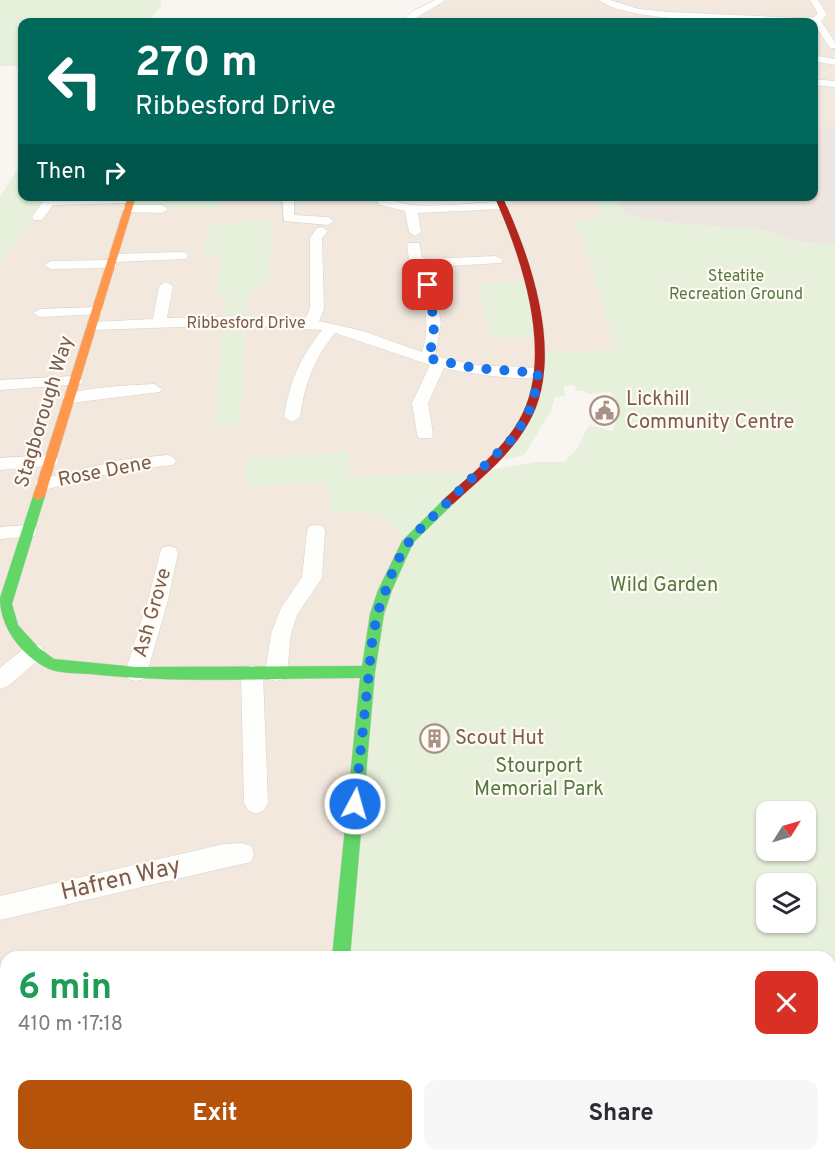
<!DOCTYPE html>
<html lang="en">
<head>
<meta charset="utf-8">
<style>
	:root { --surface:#fff; --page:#f7f7f7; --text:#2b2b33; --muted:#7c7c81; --accent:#b45309 }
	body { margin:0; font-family:Overpass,sans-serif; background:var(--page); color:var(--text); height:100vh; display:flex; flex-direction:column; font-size:22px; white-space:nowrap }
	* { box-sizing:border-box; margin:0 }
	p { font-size:20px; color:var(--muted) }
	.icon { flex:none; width:33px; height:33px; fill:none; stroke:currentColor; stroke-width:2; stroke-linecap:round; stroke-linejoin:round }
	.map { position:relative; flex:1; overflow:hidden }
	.sheet { position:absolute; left:0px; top:951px; width:836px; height:210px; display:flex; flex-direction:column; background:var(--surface); border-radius:18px 18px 0 0; box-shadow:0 2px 4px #0004 }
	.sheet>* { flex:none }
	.guide { position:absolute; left:18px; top:18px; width:800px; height:183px; border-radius:12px; box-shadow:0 2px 4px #0004; background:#00695c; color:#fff; overflow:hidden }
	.needle { width:39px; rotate:53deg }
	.buttons { position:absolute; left:756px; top:801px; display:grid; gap:12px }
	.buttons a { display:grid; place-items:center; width:60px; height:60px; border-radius:12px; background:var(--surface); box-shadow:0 2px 4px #0004; font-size:30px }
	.pin { position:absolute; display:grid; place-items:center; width:51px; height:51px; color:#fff; margin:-26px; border-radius:12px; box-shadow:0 3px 9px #0006 }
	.me { position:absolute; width:66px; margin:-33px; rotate:6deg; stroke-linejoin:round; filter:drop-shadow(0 0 4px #0008) }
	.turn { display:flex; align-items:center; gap:21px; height:126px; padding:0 18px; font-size:27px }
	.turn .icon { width:78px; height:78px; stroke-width:2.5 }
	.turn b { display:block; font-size:42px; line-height:51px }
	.then { display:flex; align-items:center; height:57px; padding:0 18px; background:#0003; gap:12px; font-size:22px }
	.round { display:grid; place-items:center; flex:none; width:63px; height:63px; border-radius:12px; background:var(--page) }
	.headline { display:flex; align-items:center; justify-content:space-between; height:102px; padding:0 18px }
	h1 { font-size:36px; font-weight:700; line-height:45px; color:#1e9e55 }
	.action { display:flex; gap:12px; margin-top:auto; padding:12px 18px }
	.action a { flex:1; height:69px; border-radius:12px; background:var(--accent); color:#fff; font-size:24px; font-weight:700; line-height:69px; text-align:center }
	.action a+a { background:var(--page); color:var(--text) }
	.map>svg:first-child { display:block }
	.residential { fill:#f2e8de }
	.industrial { fill:#ede5e0 }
	.green { fill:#e7f0db; fill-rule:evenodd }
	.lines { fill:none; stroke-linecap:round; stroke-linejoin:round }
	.street-casing { stroke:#d7d1cb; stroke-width:1 }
	.fast-casing { stroke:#d9d2cb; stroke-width:1 }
	.slow-casing { stroke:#d9d2cb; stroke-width:1 }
	.jam-casing { stroke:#d9d2cb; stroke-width:1 }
	.street { fill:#fefefd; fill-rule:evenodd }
	.fast { fill:#63d668; fill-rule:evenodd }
	.slow { fill:#ff974d; fill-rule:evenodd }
	.jam { fill:#b3261e; fill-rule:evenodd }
	.route { stroke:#1a73e8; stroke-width:10; stroke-dasharray:0 18 }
	.labels { text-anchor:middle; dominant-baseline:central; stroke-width:4.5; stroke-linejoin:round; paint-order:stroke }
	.far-park-label { font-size:16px; fill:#537a41; stroke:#fffaf3 }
	.far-street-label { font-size:16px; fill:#7a5c4d; stroke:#fffaf3 }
	.poi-label { font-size:20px; fill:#7a5c4d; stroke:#fffaf3; text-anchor:start }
	.street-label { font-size:20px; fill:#7a5c4d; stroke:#fffaf3 }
	.park-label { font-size:20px; fill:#537a41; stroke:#fffaf3 }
	.near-street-label { font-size:24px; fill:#7a5c4d; stroke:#fffaf3 }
</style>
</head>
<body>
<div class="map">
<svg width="835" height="1161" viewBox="0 0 835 1161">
	<rect width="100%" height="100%" fill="#f9f5f0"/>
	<path class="residential" d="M447 0H835V127L813 126V22H408L418 14Z
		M378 196 387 205 443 207 512 204 508 197H593L605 217 573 222 583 236 617 350 534 403 478 472 341 957H6V1155H322V1161H0V265L45 197Z"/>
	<path class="industrial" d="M813 126 835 127V245L797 242 768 231 651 221 626 215 613 197 813 196Z"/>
	<path class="green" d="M0 0H161V7L151 18 152 22H22V66H0Z
		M22 162V196L45 197 0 265V197Z
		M593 197H613L626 215 651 221 765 230 797 242 835 245V1161H322V1155H830V957H341L368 672 408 541 377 513 331 512 328 483 245 486 247 458 348 452 350 476 478 472 537 462H564L577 449 589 425 612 431 619 413 611 392 588 394 584 391H577L574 385 564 386 565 396 555 397 551 411 524 455 487 463 512 439 540 352 616 350 582 236 572 222 604 217ZM766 812H806V850H766ZM766 884H806V922H766Z
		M219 200 218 208 128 209 131 202Z
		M273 220 268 283 248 293 240 425 214 426 225 294H217L221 255H204L208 225Z
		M527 282 539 337 490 338 477 283Z"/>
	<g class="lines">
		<defs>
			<path id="street" d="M435 0H446L409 22H400L413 11Z
				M599 0H610L639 9 670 12 799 18 814 17 818 14 810 0H818L827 15 821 21 835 42V48H830L813 22C769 22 630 25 599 0Z
				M813 55 835 59V65L813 61Z
				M813 79 835 81V87L813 85Z
				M135 196V202L131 203 53 205 42 220H34L32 217 45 198 49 197Z
				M282 196H294V215L328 217 334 221 328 225 284 221Z
				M372 196C387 196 398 204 413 205 443 207 473 203 503 201L509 205 503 209 418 213 421 232 415 236 409 232 405 211 380 205Z
				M128 205H162L168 209 162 213 124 212 122 209 124 206Z
				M322 227 328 231 322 238 324 309 319 321 363 331 422 352C432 324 422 293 418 265L409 259 407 246 409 243H419L422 257 426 259 496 256 503 260 501 263 431 267 441 323 435 356 475 365 538 368 546 373C535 385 461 372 444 368L428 403 433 434 431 438H419L417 434 412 403 430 365 335 333C314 359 305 383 300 417L292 422 284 417C289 383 300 358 322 330L241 325 92 330 85 326 92 322 153 319 159 286 166 282 173 286 167 318 241 316 305 319 310 309V238L317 228Z
				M181 252 186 253 188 256 186 259 116 262V267L111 268 51 269 44 265 51 261 108 260V255L113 254Z
				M96 307 101 308 103 311 101 314 40 317 33 313 40 309Z
				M75 376 83 381 81 384 0 390V380Z
				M154 384 162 389 160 392 70 403 62 398C71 387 138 385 154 384Z
				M50 455 56 457 59 461 56 465 0 470V458Z
				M167 455 173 457 176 461 173 465 120 471 44 490 38 488 35 484 38 480 120 460Z
				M28 525 35 526 37 531 35 536 0 539V527Z
				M316 525 323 526 325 531 322 578 297 615 291 634 287 673 284 679 276 681 268 679 265 673 271 634 281 608 302 577 307 531 309 526Z
				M169 546 176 548 178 553 168 600 147 673 144 679 136 681 128 679 125 673 148 600 160 553 162 548Z
				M34 644 41 646 44 652 41 658 8 686 0 689V668L27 646Z
				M252 665 260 668 263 674 268 803 264 810 256 814 248 810 244 803 241 674 244 668Z
				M242 843 251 846 254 854 251 862 224 868 0 920V896L224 844Z
				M307 1155H337V1161H307Z"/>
			<path id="fast" d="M39 492 45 496 12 604 18 625 39 648 54 659 136 667 362 666 370 614 378 590 402 541 445 498H453L455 501 453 504 413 543 392 590 384 614 375 672 350 957H332L360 678C270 678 179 684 90 674 77 673 57 674 45 667 20 653 0 627 0 598L33 496Z"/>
			<path id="slow" d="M128 196H136L45 496 39 500 35 499 33 496Z"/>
			<path id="jam" d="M494 196H502C532 259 566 360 528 424 510 456 480 479 453 504L449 505 443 501 445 498C470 475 500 452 518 422 556 359 522 258 494 196Z"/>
		</defs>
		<use href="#street" class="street-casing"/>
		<use href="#fast" class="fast-casing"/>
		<use href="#slow" class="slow-casing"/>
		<use href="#jam" class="jam-casing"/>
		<use href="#street" class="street"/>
		<use href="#fast" class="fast"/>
		<use href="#slow" class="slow"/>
		<use href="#jam" class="jam"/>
	</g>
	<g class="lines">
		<path class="route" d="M355 804 372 643 377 614 395 565 412 537 512 439C529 416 535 401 538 373L474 368 427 358C439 333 432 312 428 285"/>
	</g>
	<defs>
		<symbol id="civic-ring" viewBox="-11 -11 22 22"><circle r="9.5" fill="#fffaf3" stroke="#a69286" stroke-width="1.5"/><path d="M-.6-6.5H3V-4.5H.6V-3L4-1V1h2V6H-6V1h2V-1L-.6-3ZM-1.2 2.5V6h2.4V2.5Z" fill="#a69286"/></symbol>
		<symbol id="building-ring" viewBox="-11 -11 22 22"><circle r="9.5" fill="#fffaf3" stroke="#a69286" stroke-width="1.5"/><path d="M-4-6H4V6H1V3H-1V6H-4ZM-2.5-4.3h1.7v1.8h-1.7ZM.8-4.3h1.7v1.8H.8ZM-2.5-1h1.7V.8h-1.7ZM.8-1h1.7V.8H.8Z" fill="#a69286"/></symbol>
	</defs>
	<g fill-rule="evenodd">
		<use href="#civic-ring" x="588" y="394" width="33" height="33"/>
		<use href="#building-ring" x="418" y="722" width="33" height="33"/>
	</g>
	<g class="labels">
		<g class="far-park-label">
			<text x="736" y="277">Steatite<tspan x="736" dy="18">Recreation Ground</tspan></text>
		</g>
		<g class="far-street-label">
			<text x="246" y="324">Ribbesford Drive</text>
		</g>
		<g class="poi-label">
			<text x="626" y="400">Lickhill<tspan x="626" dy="23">Community Centre</tspan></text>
			<text x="455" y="739">Scout Hut</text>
		</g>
		<g class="street-label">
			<text transform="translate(45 412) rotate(-73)">Stagborough Way</text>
			<text transform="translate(105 472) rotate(-11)">Rose Dene</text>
			<text transform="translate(153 613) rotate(-74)">Ash Grove</text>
		</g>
		<g class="park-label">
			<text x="664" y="586">Wild Garden</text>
			<text x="539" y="767">Stourport<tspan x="539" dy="23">Memorial Park</tspan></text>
		</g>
		<g class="near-street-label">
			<text transform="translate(121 880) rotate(-13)">Hafren Way</text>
		</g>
	</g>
</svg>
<div class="buttons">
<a><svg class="needle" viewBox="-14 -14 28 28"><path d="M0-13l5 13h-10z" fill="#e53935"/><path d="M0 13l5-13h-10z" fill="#7c7c81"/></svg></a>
<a><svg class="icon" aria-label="layers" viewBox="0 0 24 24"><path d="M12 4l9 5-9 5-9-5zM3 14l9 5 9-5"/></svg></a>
</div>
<div class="pin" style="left:428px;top:285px;background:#d93025"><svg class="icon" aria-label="arrive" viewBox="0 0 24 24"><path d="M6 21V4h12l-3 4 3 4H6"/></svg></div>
<svg class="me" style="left:355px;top:804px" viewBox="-20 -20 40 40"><circle r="17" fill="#1a73e8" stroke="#fff" stroke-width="3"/><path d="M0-11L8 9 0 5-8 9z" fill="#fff"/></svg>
<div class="guide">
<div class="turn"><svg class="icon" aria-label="left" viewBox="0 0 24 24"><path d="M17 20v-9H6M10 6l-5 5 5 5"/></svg><div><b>270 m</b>Ribbesford Drive</div></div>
<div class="then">Then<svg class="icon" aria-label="right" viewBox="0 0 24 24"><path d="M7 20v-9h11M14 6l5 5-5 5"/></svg></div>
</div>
<section class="sheet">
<div class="headline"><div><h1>6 min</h1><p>410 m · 17:18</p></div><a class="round" style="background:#d93025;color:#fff"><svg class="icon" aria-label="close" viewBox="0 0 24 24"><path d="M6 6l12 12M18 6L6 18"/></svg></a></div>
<div class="action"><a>Exit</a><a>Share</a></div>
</section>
</div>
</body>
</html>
